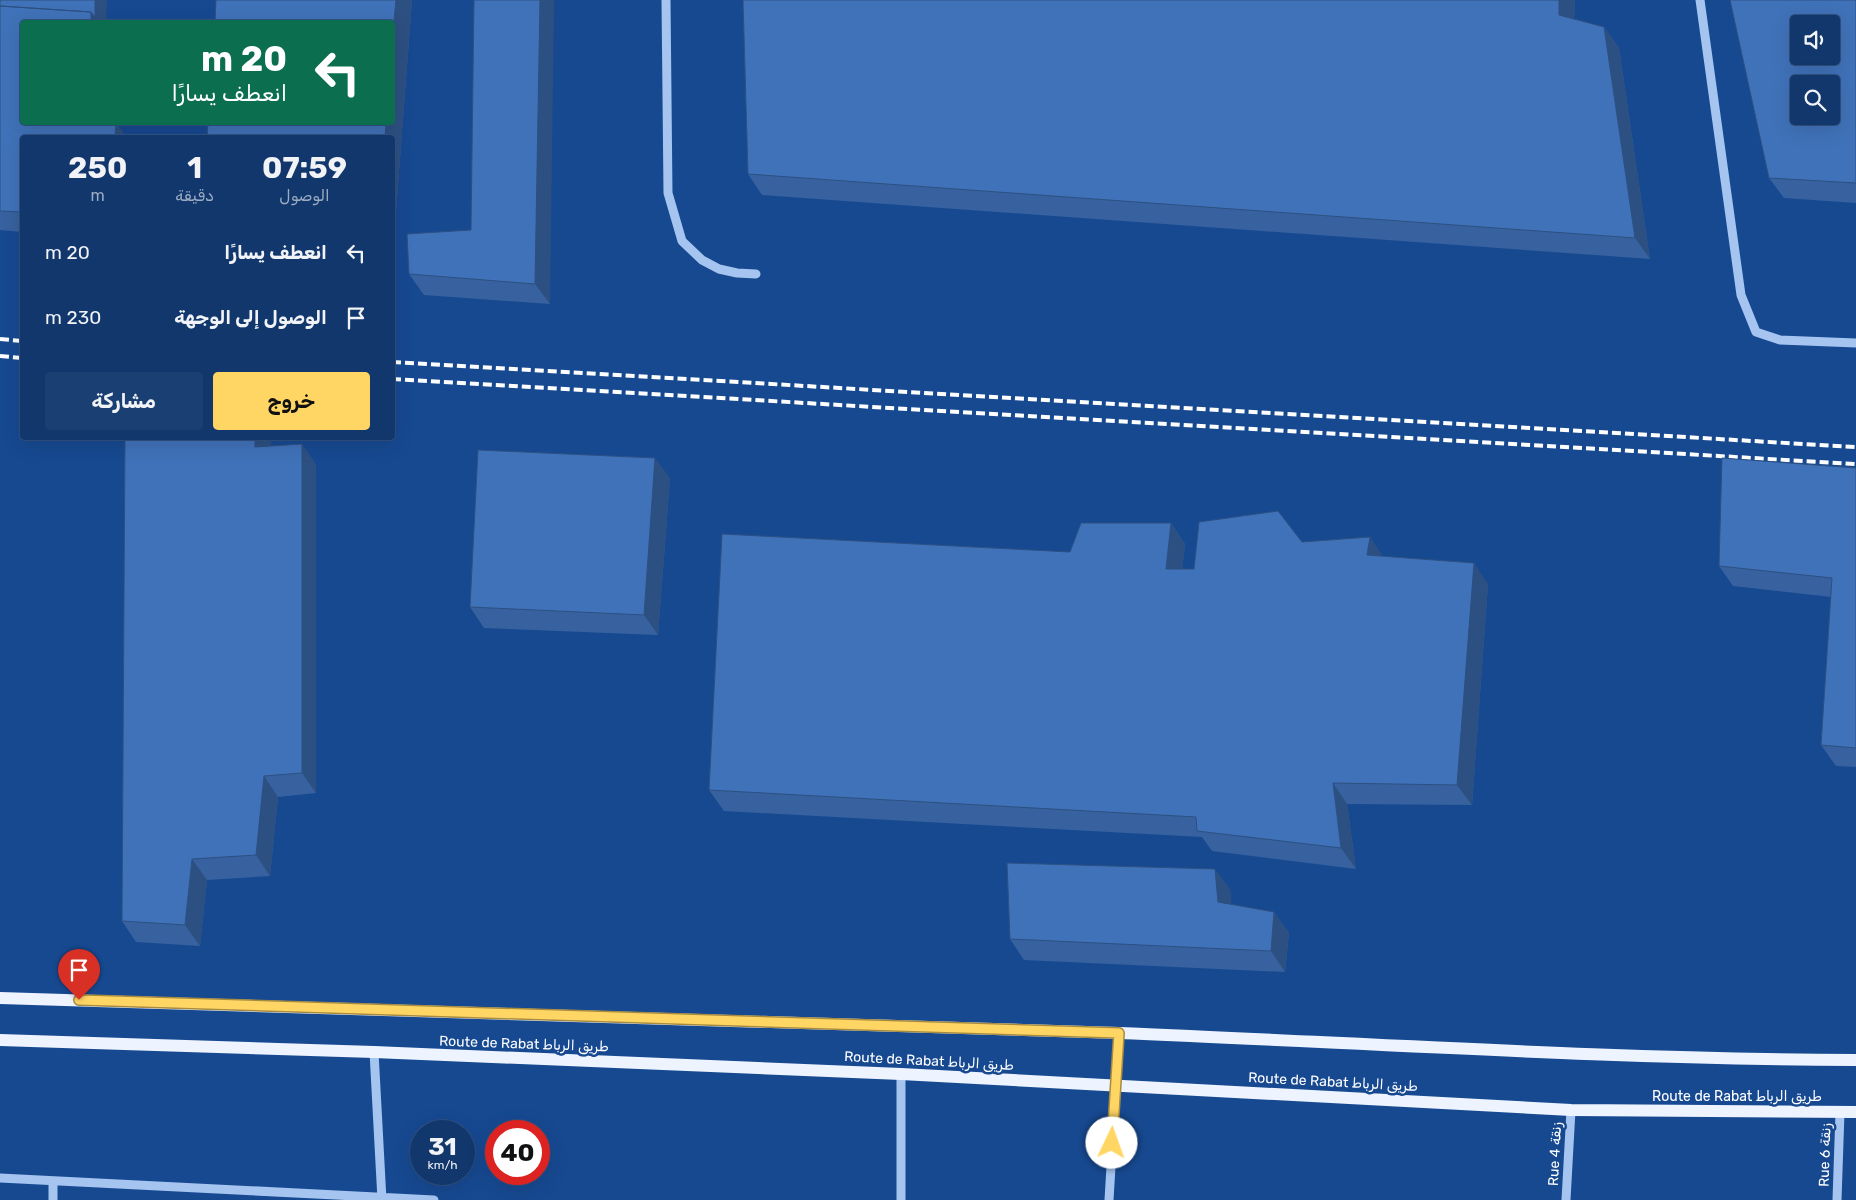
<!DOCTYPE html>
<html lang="ar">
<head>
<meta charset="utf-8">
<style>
	:root { --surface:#11376d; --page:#1a3f72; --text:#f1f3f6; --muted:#9cacc2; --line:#305180; --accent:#ffd664 }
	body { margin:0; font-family:Rubik,"Noto Sans Arabic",sans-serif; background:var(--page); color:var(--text); direction:rtl; height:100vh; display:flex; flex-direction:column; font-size:19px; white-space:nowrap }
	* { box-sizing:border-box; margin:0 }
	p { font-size:16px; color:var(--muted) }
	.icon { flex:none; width:28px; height:28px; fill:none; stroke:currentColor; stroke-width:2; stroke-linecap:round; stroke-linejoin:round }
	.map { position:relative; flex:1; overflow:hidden; direction:ltr }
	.panel { position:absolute; left:20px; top:135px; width:375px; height:305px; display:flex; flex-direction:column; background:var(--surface); border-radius:5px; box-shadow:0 5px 20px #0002,0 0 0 1px var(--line); direction:rtl }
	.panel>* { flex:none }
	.guide { position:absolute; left:20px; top:20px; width:375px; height:105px; border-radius:5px; box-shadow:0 5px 20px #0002,0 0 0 1px var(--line); direction:rtl; background:#0b6e4f; color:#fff; overflow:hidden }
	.tools { position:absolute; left:1790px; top:15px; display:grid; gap:10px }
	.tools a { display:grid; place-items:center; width:50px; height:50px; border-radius:5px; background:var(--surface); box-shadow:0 5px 20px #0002,0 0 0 1px var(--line); font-size:25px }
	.speed { position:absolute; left:410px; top:1120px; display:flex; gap:10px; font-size:25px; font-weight:700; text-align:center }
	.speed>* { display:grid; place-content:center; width:65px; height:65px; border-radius:50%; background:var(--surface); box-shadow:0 5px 20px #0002,0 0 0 1px var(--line); line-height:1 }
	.speed small { font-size:12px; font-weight:400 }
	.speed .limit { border:8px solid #d22; background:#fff; color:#111 }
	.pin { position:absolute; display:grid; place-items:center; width:42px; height:42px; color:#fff; margin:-51px -21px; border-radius:50% 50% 50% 0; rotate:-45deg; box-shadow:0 0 5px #0007 }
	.pin .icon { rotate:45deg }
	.me { position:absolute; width:55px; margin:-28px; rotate:3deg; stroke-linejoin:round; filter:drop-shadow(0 0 4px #0008) }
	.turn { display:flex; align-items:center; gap:18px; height:105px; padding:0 25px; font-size:22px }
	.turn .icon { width:65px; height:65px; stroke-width:2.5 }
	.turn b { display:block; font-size:35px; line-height:42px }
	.eta { display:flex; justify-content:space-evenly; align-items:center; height:85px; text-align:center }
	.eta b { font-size:30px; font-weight:700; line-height:35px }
	.primary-button { display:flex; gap:10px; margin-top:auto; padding:10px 25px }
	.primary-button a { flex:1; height:58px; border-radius:5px; background:var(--accent); color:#111; font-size:20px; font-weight:700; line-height:58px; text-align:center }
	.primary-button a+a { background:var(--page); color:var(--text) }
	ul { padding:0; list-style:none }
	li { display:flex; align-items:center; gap:15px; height:65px; padding:0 25px }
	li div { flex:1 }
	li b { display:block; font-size:19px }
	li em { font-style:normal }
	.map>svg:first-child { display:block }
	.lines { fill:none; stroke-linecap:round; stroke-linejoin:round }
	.minor { stroke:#a5c5f0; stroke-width:9 }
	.major { stroke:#eef4ff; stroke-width:12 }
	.rail { stroke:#fff; stroke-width:4; stroke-dasharray:9 4; stroke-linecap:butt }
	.wall { fill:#37629f }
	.shaded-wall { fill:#2d5082 }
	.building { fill:#4072b9; stroke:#2d5082; fill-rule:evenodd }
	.route-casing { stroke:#a68b41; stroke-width:12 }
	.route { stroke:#ffd664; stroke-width:9 }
	.labels { text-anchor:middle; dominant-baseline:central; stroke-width:5; stroke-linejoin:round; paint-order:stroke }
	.street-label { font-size:14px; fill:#fff; stroke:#174991 }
</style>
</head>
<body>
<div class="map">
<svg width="1856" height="1200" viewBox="0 0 1856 1200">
	<rect width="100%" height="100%" fill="#174991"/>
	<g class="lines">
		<path class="minor" d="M666 0 668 193 682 241 702 260 719 269 737 273 756 274
			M1700 0 1741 295 1756 332 1780 340 1856 343
			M374 1052 382 1200
			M901 1074V1200
			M0 1178 434 1200
			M53 1182V1200
			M1109 1200 1119 1033
			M1566 1200 1571 1110
			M1837 1200 1840 1112"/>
		<path class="major" d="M0 998C373 1008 746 1018 1119 1033 1365 1043 1610 1059 1856 1060
			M0 1040 374 1052 901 1074 1571 1110 1856 1112"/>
		<path class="rail" d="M0 339 22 341
			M0 356 22 358
			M392 362 1856 447
			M392 379 1856 464"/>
	</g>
	<path class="wall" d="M0 0 22 138V232L0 230Z
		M216 0H412L396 211H392V138Z
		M474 0 550 304 424 295 409 274 471 230Z
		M743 0H1575L1574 19 1604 27 1619 48 1650 259 762 195 748 174Z
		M1856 0V203L1784 198 1769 178Z
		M125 438H271L270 446 302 444 316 465V793L278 797 270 876 207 880 200 946 136 942 122 921Z
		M1856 468V767L1836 766 1821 745 1831 597 1733 586 1719 566Z
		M670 478 658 635 484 628 470 607Z
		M1171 523 1185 544 1182 569H1194L1302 542 1383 556 1488 584 1472 805 1347 804 1356 869 1212 851 1202 837 724 811 709 790Z
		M1230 889 1231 904 1274 912 1289 933 1285 972 1024 960 1010 939Z"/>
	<path class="shaded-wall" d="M95 0H107L106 22H91V12Z
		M396 0H412L396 211 392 206V138H385L386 122H392V41Z
		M540 0H554L550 304 535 284Z
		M1559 0H1575L1573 36 1559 15Z
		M1604 27 1619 48 1650 259 1635 238Z
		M116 122 127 138H115Z
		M255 438H271L269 468 255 447Z
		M302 444 316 465V793L302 773Z
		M655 458 670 478 658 635 644 615Z
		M1171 523 1185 544 1180 590 1166 569Z
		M1370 537 1384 558 1367 555Z
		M1474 563 1488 584 1472 805 1457 785Z
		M264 776 278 797 270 876 256 855Z
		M1333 783 1347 804 1356 869 1341 848Z
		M192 859 207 880 200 946 185 925Z
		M1215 869 1230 889 1233 922 1218 902Z
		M1274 912 1289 933 1285 972 1271 951Z"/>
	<path class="building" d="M0 0H95V17L91 12 0 6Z
		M216 0H396L392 41V22H215Z
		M474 0H540L535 284 409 274 407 234 471 230Z
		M743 0H1559V15L1604 27 1635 238 748 174Z
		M1730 0H1856V183L1769 178ZM1799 24H1831V56H1799ZM1799 84H1831V116H1799Z
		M0 6 91 12V22H22V122H116L115 138H22V212L0 211Z
		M208 122H386L385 138H207Z
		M125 438H255V447L302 444V773L264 776 256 855 192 859 185 925 122 921Z
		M478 450 655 458 644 615 470 607Z
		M1722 458 1856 468V748L1821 745 1832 578 1719 566Z
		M1278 511 1302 542 1370 537 1367 555 1474 563 1457 785 1333 783 1341 848 1197 831 1196 817 709 790 722 534 1070 552 1081 523H1171L1166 569H1194L1199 522Z
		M1007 863 1215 869 1218 902 1274 912 1271 951 1010 939Z"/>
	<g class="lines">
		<defs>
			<path id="route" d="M79 1000 1119 1033 1112 1143"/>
		</defs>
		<use href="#route" class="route-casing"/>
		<use href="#route" class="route"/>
	</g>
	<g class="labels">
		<g class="street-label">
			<text transform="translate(524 1044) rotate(2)">Route de Rabat طريق الرباط</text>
			<text transform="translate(929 1061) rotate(3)">Route de Rabat طريق الرباط</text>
			<text transform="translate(1333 1082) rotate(3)">Route de Rabat طريق الرباط</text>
			<text x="1737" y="1096">Route de Rabat طريق الرباط</text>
			<text transform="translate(1555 1154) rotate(-87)">Rue 4 زنقة</text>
			<text transform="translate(1825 1155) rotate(-88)">Rue 6 زنقة</text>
		</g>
	</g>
</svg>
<div class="tools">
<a><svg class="icon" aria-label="sound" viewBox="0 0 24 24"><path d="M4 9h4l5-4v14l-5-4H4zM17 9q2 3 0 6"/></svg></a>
<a><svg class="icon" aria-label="search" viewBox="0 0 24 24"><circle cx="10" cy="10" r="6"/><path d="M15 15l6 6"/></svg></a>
</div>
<div class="speed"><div>31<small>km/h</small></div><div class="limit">40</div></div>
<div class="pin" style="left:79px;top:1000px;background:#d93025"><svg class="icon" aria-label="arrive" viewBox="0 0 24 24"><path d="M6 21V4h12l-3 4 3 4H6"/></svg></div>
<svg class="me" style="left:1112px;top:1143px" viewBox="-20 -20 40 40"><circle r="19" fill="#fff"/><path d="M0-13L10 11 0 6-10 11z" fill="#ffd664"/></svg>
<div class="guide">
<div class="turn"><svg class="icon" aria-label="left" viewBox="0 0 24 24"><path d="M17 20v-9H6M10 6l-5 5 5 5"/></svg><div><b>20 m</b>انعطف يسارًا</div></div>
</div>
<section class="panel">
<div class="eta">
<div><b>07:59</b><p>الوصول</p></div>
<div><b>1</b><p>دقيقة</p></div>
<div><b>250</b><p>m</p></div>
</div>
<ul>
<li><svg class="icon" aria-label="left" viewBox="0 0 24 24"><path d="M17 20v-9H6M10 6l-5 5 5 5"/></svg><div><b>انعطف يسارًا</b></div><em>20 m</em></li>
<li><svg class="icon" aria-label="arrive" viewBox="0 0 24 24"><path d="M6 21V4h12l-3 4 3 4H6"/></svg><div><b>الوصول إلى الوجهة</b></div><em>230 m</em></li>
</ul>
<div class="primary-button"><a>خروج</a><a>مشاركة</a></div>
</section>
</div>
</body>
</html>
